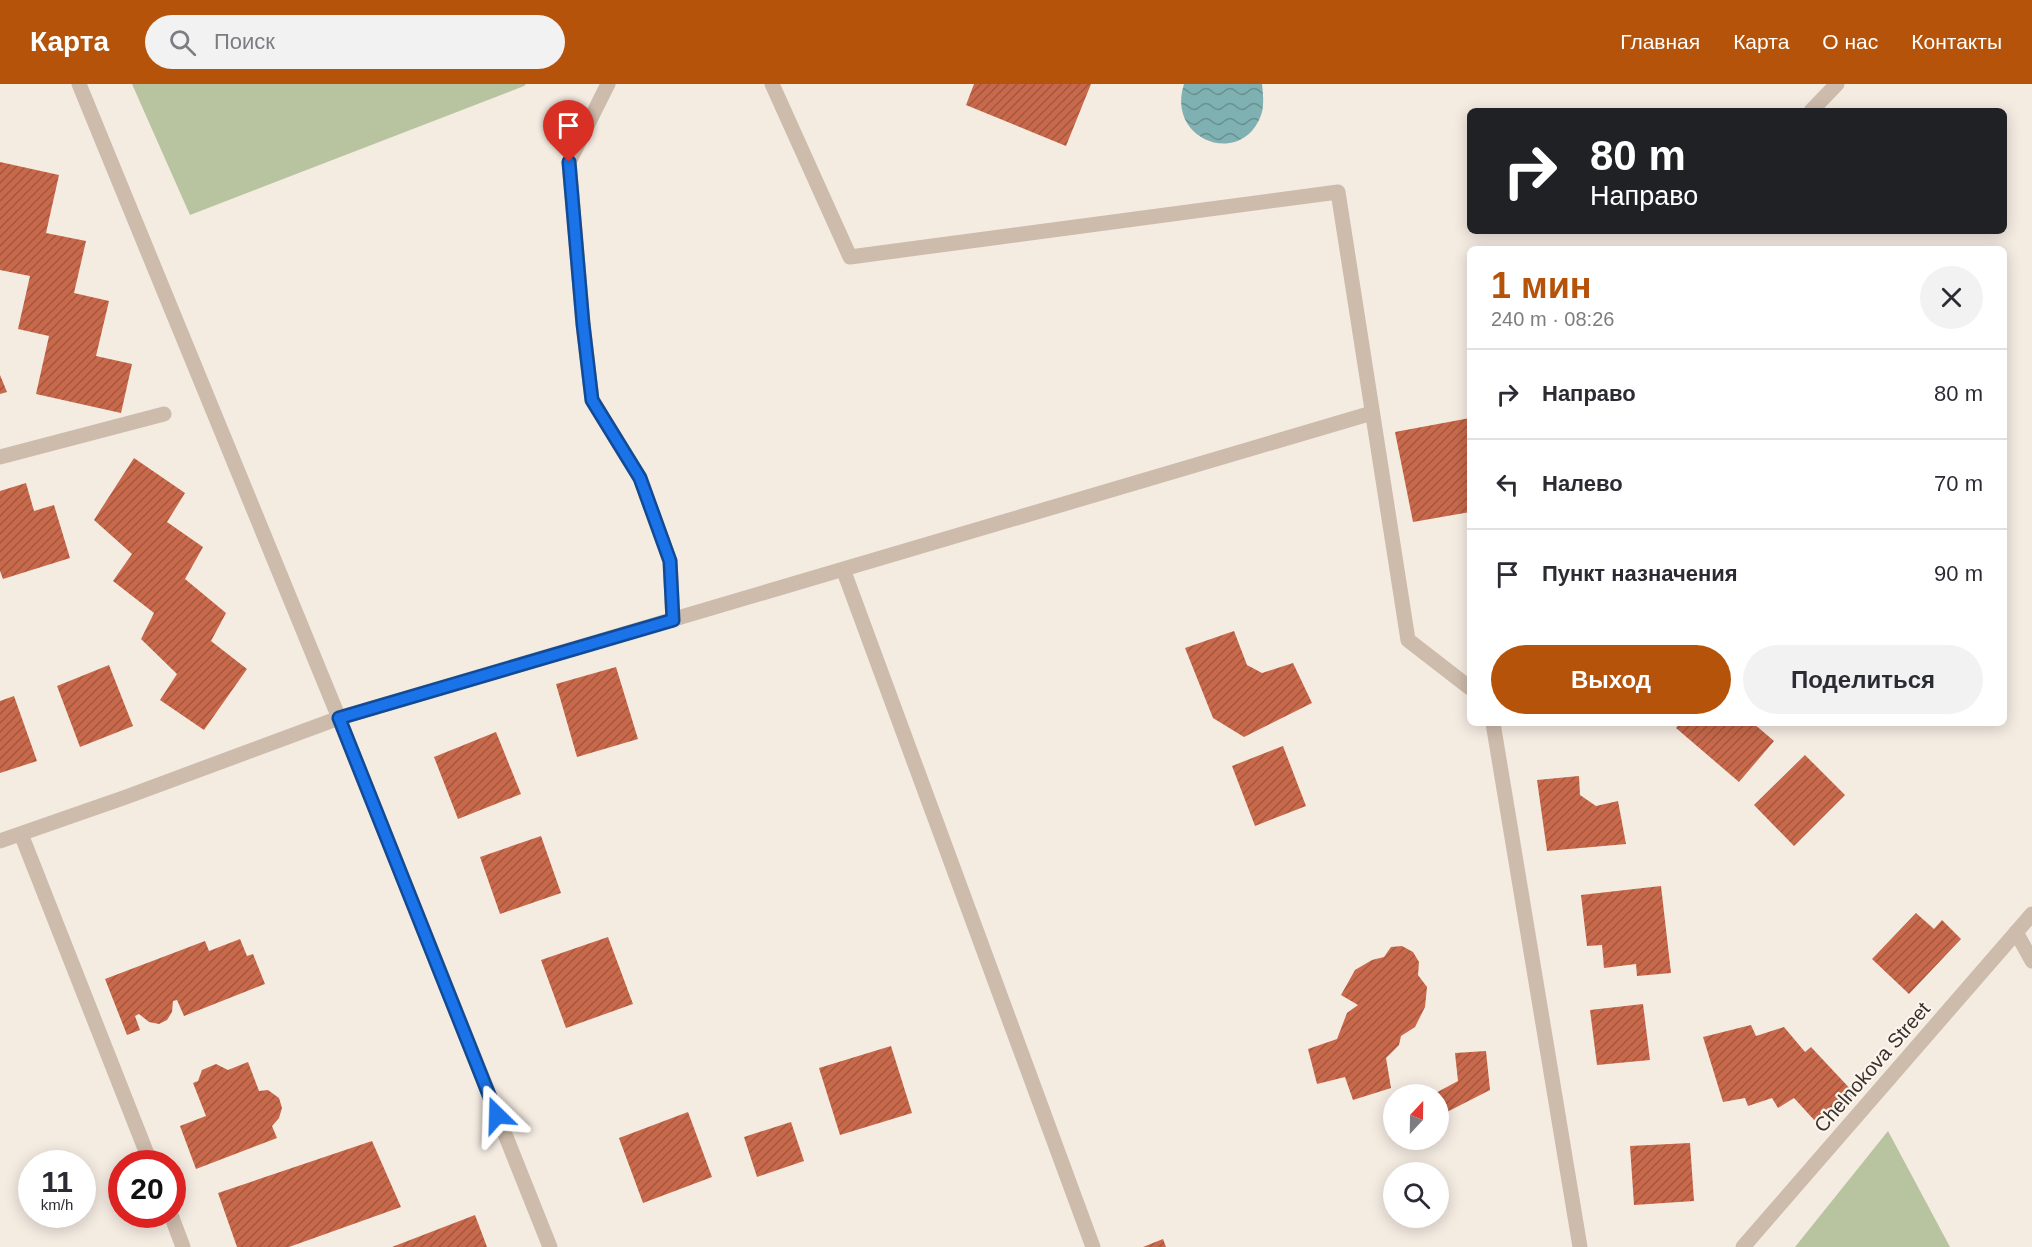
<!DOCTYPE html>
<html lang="ru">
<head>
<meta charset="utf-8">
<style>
	:root { --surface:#fff; --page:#f2f2f3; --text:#2b2b33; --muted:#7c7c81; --line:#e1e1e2; --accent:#b45309 }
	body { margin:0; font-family:Arial,sans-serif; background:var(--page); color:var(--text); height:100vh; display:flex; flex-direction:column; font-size:22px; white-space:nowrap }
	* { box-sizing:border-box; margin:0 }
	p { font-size:20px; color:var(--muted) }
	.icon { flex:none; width:33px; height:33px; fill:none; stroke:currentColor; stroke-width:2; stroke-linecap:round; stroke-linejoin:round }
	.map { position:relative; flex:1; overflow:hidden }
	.drawer { position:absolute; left:1467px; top:162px; width:540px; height:480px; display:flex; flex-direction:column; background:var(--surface); border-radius:9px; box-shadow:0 3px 15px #0003 }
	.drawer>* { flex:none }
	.hud { position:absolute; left:1467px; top:24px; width:540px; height:126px; border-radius:9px; box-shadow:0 3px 15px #0003; background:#202124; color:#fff; overflow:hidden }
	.needle { width:39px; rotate:22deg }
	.controls { position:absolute; left:1383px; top:1000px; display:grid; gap:12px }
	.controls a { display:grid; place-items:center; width:66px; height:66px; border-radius:50%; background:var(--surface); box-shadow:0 3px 15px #0003; font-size:30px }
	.speed { position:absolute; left:18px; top:1066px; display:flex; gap:12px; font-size:30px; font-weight:700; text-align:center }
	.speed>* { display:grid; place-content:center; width:78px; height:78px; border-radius:50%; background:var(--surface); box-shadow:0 3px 15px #0003; line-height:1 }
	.speed small { font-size:15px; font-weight:400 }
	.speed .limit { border:9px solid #d22; background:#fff; color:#111 }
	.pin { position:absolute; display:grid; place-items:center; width:51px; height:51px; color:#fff; margin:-62px -26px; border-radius:50% 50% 50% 0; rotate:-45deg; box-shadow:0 0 6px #0007 }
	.pin .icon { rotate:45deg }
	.me { position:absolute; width:66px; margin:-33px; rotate:338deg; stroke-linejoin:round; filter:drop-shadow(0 0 4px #0008) }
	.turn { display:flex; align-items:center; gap:21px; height:126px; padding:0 24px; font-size:27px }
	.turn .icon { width:78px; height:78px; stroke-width:2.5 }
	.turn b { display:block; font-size:42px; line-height:51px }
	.round { display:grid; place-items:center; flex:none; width:63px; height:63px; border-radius:32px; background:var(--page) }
	.headline { display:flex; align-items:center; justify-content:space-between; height:102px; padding:0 24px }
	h1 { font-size:36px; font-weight:700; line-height:45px; color:var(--accent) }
	.primary-button { display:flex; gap:12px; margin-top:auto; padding:12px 24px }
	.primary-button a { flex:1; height:69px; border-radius:36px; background:var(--accent); color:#fff; font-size:24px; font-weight:700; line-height:69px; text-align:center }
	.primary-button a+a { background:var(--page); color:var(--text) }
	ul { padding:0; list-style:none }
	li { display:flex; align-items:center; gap:18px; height:90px; padding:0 24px; border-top:2px solid var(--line) }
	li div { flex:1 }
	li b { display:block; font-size:22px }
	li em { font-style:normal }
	header { display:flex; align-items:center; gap:36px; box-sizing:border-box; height:84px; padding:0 30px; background:var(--accent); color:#fff }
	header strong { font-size:28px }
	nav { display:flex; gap:33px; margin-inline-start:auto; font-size:21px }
	.search { width:420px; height:54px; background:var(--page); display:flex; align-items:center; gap:15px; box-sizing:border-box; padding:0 21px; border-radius:33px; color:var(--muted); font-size:22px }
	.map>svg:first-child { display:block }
	.green { fill:#b8c4a0 }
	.water { fill:url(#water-waves) }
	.building { fill:url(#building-hatch) }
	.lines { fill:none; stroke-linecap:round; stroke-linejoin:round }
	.minor { stroke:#cdbbac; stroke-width:15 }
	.route-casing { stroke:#114b97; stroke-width:15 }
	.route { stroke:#1a73e8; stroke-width:10 }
	.labels { text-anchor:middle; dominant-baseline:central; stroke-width:4.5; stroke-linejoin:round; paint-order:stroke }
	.street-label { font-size:20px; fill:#3b302b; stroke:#fbf5ee }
</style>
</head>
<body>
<header>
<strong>Карта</strong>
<div class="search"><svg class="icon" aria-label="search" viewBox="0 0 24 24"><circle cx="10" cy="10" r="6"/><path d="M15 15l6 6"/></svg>Поиск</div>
<nav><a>Главная</a><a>Карта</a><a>О нас</a><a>Контакты</a></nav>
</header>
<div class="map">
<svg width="2032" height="1163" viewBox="0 0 2032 1163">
	<defs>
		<pattern id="water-waves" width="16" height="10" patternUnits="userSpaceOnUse" patternTransform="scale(1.5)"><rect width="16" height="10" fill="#7fb0b2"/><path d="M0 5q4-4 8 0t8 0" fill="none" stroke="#699091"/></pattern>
		<pattern id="building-hatch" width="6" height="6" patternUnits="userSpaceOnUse" patternTransform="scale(1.5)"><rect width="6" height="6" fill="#c8694b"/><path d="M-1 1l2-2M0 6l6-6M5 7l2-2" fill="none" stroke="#a4573f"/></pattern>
	</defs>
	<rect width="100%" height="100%" fill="#f4ebe1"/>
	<path class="green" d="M132 0H526L524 2 190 131Z
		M1888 1047 1950 1163H1795Z"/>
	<path class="water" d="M1184 0H1262C1263 9 1264 20 1262 28 1245 85 1165 58 1184 0Z"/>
	<path class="building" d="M974 0H1091L1066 62 966 21Z
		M0 78 59 91 46 149 86 157 74 209 109 217 96 272 132 280 121 329 36 310 49 252 18 245 30 192 0 186Z
		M0 291 7 308 0 310Z
		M1470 334V428L1413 438 1395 348Z
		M134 374 185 409 167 438 203 463 185 495 226 529 211 557 247 585 204 646 160 616 177 590 141 555 154 529 113 497 132 470 94 436Z
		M26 399 34 427 54 421 70 474 3 495 0 487V407Z
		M1234 547 1247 581 1262 589 1293 579 1312 619 1244 653 1213 634 1185 564Z
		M109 581 133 642 80 663 57 602Z
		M616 583 638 655 577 673 556 600Z
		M14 612 37 677 0 689V617Z
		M1680 639H1753L1774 657 1739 698 1676 644Z
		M496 648 521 710 458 735 434 673Z
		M1283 662 1306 722 1255 742 1232 682Z
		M1805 671 1845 711 1794 762 1754 721Z
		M1579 692 1580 711 1596 722 1618 717 1626 760 1547 767 1537 696Z
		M541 752 561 809 500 830 480 773Z
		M1661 802 1671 889 1637 892 1636 880 1604 884 1602 861 1587 862 1581 811Z
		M1916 829 1934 845 1942 836 1961 855 1909 910 1872 875Z
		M608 853 633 920 566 944 541 876Z
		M240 855 247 872 253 870 265 900 184 932 177 916 173 917 172 928 167 936 159 940 149 938 139 930 135 932 140 946 127 951 105 895 205 857 209 867Z
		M1402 862 1413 868 1419 878 1418 891 1427 903 1425 923 1415 943 1401 952 1399 961 1386 974 1391 1004 1353 1016 1345 993 1317 1000 1308 965 1337 955 1347 929 1358 921 1341 911 1355 886 1372 876 1384 873 1391 863Z
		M1643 920 1650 976 1597 981 1590 926Z
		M1751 941 1756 952 1784 943 1805 968 1811 963 1855 1010 1835 1031 1828 1024 1815 1037 1794 1014 1778 1024 1772 1014 1748 1022 1745 1014 1723 1018 1703 953Z
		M891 962 912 1029 840 1051 819 984Z
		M1486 967 1490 1006 1443 1030 1438 1024V1011H1432L1458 997 1455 969Z
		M248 978 259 1007 268 1006 279 1014 282 1024 279 1034 272 1042 277 1054 196 1085 180 1042 206 1032 193 999 198 997 202 986 216 980 228 986Z
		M688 1028 712 1093 643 1119 619 1054Z
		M791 1038 804 1077 757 1093 744 1053Z
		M372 1057 401 1123 289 1163H237L218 1109Z
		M1690 1059 1694 1117 1634 1121 1630 1062Z
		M475 1131 487 1163H392Z
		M1163 1155 1166 1163H1143Z"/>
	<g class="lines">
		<path class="minor" d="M79 0 339 634 550 1163
			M608 0 569 78 583 240 592 316 640 394 670 477 673 536
			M772 0 850 173 1338 108 1408 556 1470 604
			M1811 27 1837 0
			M0 373 164 330
			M843 485 1093 1163
			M1493 639 1580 1163
			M21 750 151 1080
			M0 757 126 713 339 634 1372 329
			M2016 848 2032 877
			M171 1131 183 1163
			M1743 1163 2032 830"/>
	</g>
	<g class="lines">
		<defs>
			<path id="route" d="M497 1031 339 634 673 536 670 477 640 394 592 316 583 240 569 78"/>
		</defs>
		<use href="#route" class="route-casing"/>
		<use href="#route" class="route"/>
	</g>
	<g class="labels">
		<g class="street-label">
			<text transform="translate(1872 983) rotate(-49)">Chelnokova Street</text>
		</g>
	</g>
</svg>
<div class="controls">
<a><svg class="needle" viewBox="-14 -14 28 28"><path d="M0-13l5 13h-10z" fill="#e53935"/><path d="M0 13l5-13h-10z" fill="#7c7c81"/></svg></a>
<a><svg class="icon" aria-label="search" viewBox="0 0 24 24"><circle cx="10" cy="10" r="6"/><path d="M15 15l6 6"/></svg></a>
</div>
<div class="speed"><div>11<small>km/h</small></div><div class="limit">20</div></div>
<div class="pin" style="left:569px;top:78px;background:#d93025"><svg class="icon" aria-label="arrive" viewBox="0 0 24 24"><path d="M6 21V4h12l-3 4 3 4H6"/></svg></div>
<svg class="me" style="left:497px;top:1031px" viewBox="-20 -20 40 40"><path d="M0-17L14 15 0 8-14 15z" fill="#1a73e8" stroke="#fff" stroke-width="4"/></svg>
<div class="hud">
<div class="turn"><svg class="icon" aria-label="right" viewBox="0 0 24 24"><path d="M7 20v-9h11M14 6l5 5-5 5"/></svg><div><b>80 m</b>Направо</div></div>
</div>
<section class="drawer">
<div class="headline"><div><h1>1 мин</h1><p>240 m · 08:26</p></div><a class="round"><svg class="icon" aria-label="close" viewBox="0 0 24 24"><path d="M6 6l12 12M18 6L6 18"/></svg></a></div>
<ul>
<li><svg class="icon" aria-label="right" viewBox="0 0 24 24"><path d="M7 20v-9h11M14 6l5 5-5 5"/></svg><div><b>Направо</b></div><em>80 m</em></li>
<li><svg class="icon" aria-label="left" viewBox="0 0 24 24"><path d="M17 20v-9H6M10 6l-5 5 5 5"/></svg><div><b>Налево</b></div><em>70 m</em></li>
<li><svg class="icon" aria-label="arrive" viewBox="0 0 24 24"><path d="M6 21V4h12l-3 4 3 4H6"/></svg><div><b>Пункт назначения</b></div><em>90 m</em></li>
</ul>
<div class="primary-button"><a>Выход</a><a>Поделиться</a></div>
</section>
</div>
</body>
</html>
